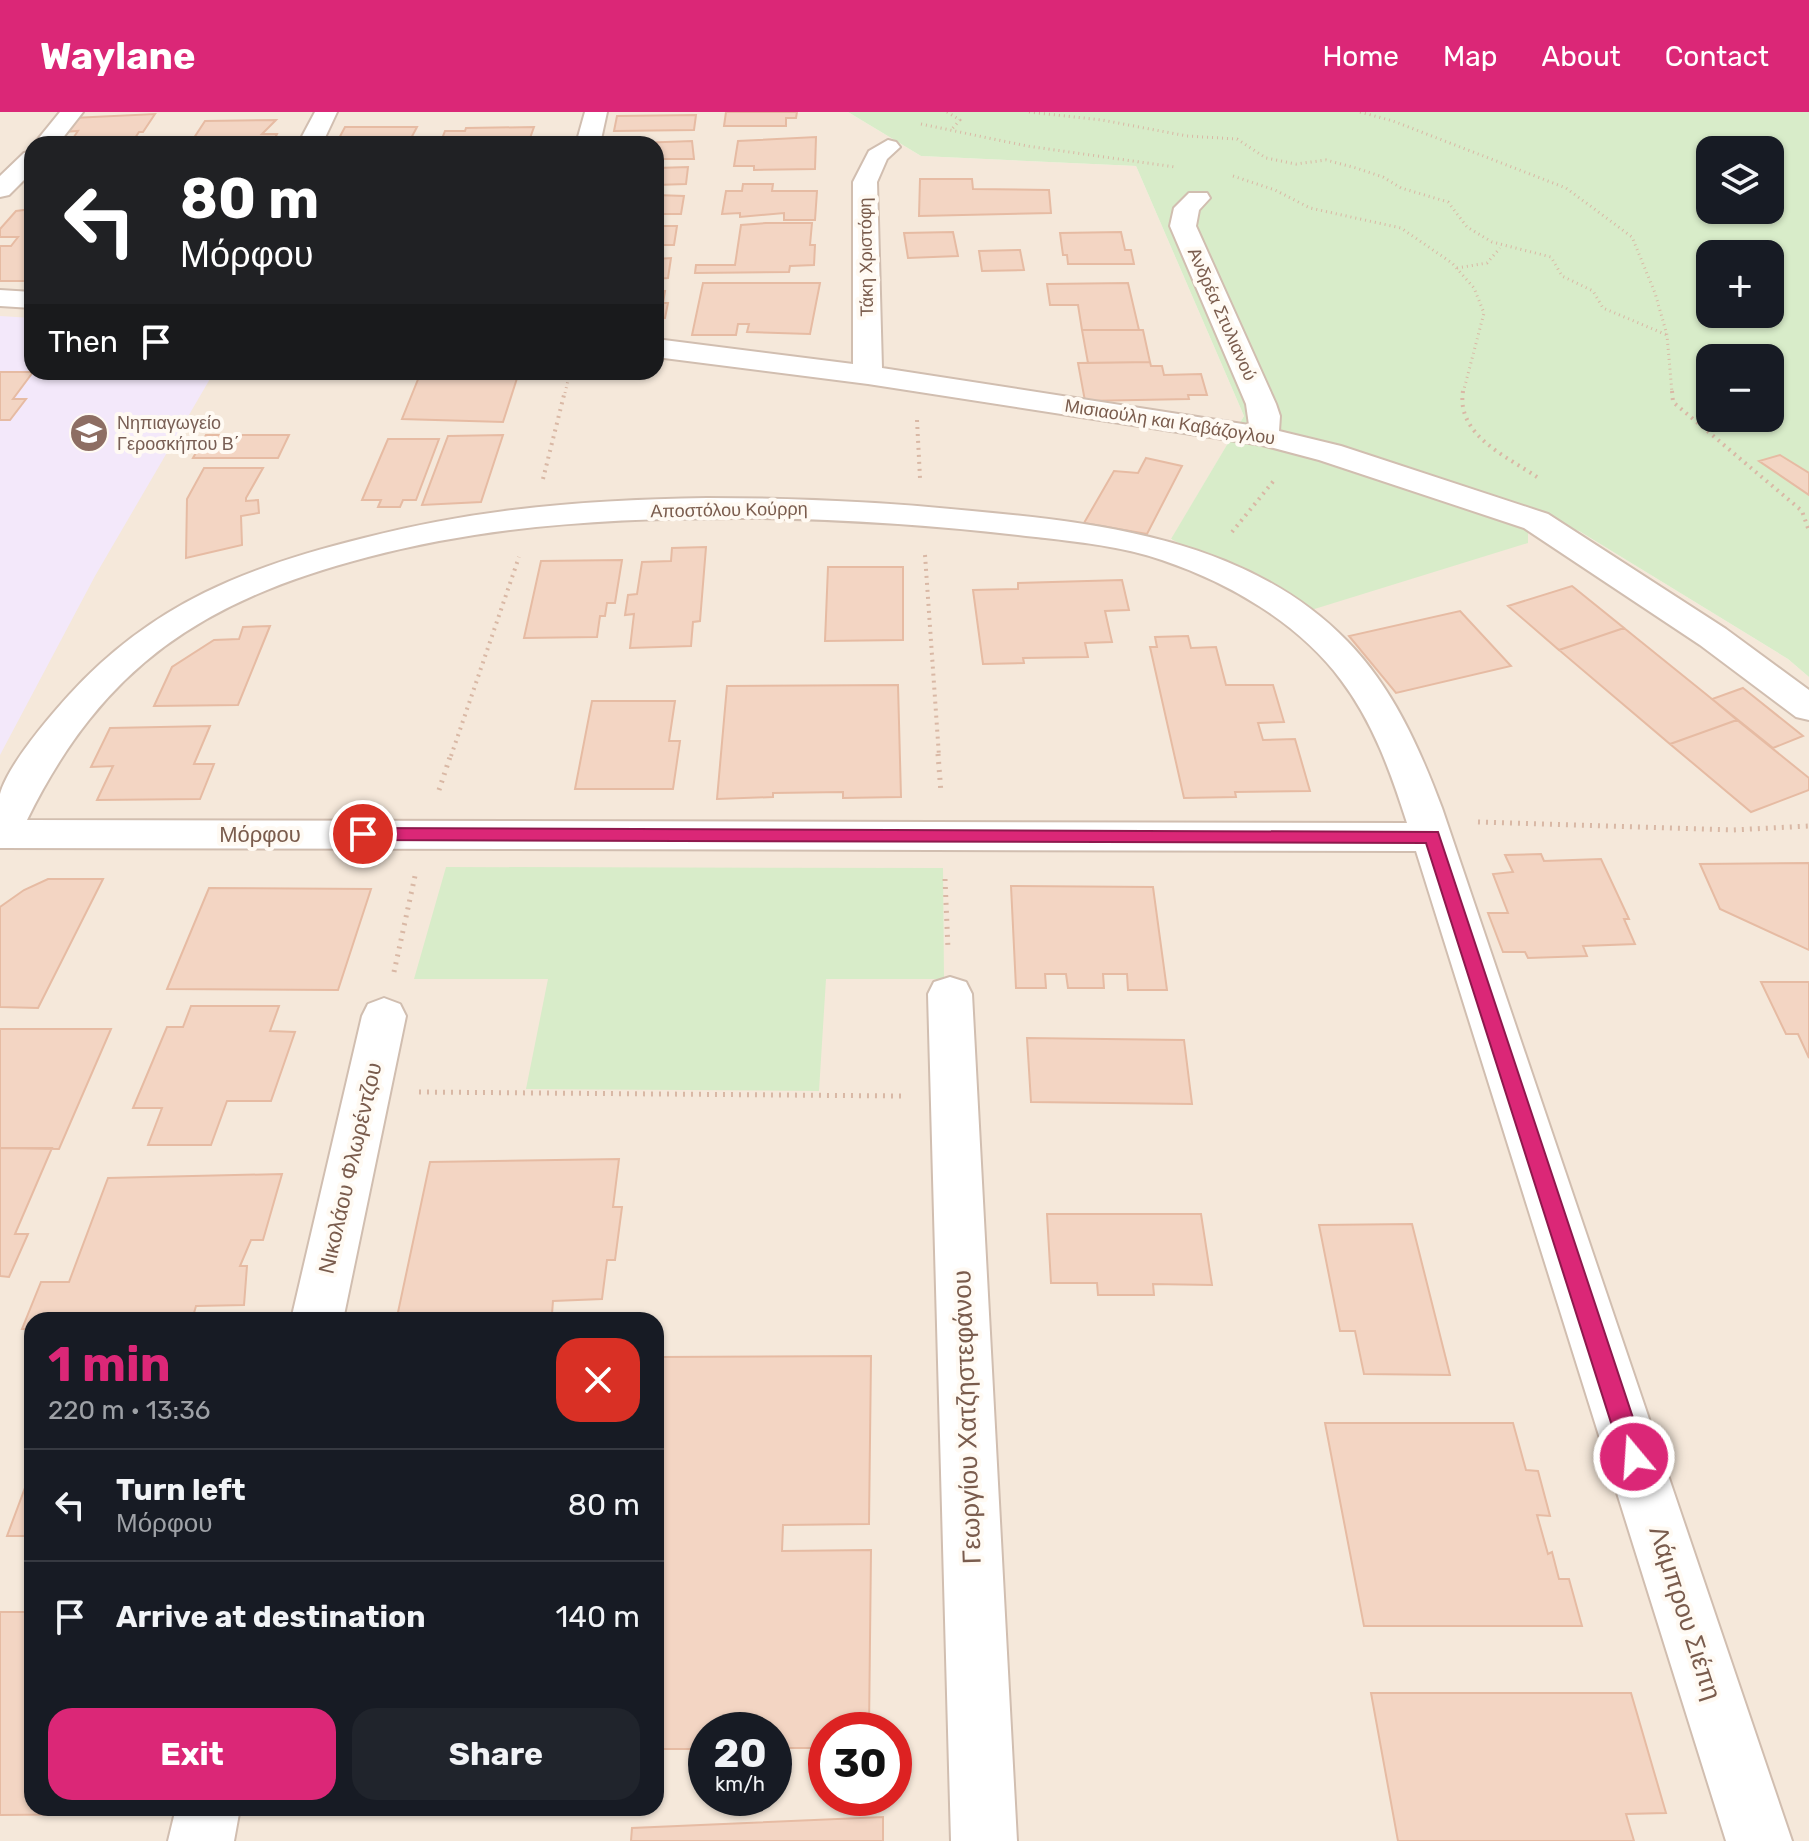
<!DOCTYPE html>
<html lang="en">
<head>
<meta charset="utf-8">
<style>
	:root { --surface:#171b24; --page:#20242c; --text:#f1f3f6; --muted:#9ea1a6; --line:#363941; --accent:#db2777 }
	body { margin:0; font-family:Rubik,sans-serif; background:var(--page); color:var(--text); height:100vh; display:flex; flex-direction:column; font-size:30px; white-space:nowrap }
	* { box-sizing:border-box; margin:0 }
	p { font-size:26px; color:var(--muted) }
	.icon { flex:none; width:44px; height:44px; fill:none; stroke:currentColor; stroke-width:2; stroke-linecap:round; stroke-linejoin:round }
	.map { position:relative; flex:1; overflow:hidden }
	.panel { position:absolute; left:24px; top:1200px; width:640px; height:504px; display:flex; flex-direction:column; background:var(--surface); border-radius:24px; box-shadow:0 2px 6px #0004 }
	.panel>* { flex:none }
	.hud { position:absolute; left:24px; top:24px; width:640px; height:244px; border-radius:24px; box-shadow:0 2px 6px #0004; background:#202124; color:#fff; overflow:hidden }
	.buttons { position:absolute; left:1696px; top:24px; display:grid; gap:16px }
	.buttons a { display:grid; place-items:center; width:88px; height:88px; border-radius:16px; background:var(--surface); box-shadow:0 2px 6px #0004; font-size:40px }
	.speed { position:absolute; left:688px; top:1600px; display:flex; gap:16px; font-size:40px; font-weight:700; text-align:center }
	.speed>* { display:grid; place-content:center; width:104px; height:104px; border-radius:50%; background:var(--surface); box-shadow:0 2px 6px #0004; line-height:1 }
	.speed small { font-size:20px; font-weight:400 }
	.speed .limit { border:12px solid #d22; background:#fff; color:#111 }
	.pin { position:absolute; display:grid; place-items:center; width:68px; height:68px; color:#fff; margin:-34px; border:4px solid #fff; border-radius:50%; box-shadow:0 2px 8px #0007 }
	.me { position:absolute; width:88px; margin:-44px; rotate:342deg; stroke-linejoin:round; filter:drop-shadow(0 0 6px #0008) }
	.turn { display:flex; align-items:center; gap:28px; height:168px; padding:0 24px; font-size:36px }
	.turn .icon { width:104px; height:104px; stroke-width:2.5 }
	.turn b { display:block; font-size:56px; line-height:68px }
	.then { display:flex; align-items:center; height:76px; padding:0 24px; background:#0003; gap:16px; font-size:30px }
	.round { display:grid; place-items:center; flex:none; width:84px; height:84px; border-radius:24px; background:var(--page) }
	.head { display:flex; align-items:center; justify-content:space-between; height:136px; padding:0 24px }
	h1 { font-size:48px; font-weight:700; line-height:60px; color:var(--accent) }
	.button { display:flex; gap:16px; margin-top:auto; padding:16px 24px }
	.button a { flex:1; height:92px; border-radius:24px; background:var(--accent); color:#fff; font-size:32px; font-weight:700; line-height:92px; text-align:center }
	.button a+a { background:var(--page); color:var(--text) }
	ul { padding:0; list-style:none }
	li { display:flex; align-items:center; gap:24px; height:112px; padding:0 24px; border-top:2px solid var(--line) }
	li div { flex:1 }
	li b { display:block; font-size:30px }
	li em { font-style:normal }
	header { display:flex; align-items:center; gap:48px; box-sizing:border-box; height:112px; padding:0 40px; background:var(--accent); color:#fff }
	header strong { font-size:38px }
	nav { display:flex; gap:44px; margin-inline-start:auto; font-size:28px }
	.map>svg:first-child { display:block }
	.residential { fill:#f5e8da; fill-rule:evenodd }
	.education { fill:#f3e8fa }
	.green { fill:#d8ecc9; fill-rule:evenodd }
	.building { fill:#f3d5c3; stroke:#e6bba3; stroke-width:2 }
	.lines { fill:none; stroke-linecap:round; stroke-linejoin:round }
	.street-casing { stroke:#d1beb0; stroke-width:4 }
	.path-far2 { stroke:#d9b8a5; stroke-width:3; stroke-dasharray:1 4; stroke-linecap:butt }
	.path-far1 { stroke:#d9b8a5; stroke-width:4; stroke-dasharray:2 5; stroke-linecap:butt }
	.path { stroke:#d9b8a5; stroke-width:5; stroke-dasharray:2 6; stroke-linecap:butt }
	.street { fill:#fff; fill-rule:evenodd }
	.route { fill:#db2777; stroke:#8e194d; stroke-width:2 }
	.labels { text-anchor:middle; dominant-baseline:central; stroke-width:8; stroke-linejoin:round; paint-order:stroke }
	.far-street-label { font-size:18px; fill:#7a5c4d; stroke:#fffaf3 }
	.far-education-label { font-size:18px; fill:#785e54; stroke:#fffaf3; text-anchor:start }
	.street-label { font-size:22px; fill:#7a5c4d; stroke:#fffaf3 }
	.near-street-label { font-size:26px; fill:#7a5c4d; stroke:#fffaf3 }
</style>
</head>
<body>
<header>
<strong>Waylane</strong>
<nav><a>Home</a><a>Map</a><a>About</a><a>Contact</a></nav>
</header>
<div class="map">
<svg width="1809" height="1729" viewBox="0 0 1809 1729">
	<rect width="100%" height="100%" fill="#fdf6ec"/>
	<path class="residential" d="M0 0H848L921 44 1136 54 1244 304 1171 428 1528 409 1579 419 1788 547 1809 565V1729H0ZM32 32H656V260H32ZM32 1208H656V1696H32ZM706 1618H774V1686H706ZM826 1618H894V1686H826Z"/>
	<path class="education" d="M0 204 32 206V260H214L95 464 0 643Z"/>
	<path class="green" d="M848 0H1809V565L1788 547 1579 419 1528 409V431L1308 499 1171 427 1244 304 1136 54 921 44ZM1710 38H1770V98H1710ZM1710 142H1770V202H1710ZM1710 246H1770V306H1710Z
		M446 755 943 756 944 867H826L819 979 526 977 548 867H414Z"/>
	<path class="building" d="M726 0H797L796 6H786V14H724Z
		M155 2 143 20H139L133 29H149L146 32H69L78 19 62 20 72 6Z
		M696 3 694 18 614 19 617 4Z
		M276 8 262 22H277L273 30 190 32 205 9Z
		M345 15H417L408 32H336Z
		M534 15 529 29H534L532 32H440L445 19H465L466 16Z
		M816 25 815 57 754 58V54H734L738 29Z
		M692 29 694 47H657L656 32H610Z
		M688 55 686 72 656 73V56Z
		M920 67H972L973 77 1049 78 1051 101 919 104Z
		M743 72H773L772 79H817L815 108H784V101L740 105V101L722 102 726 79H742Z
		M656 83 684 84 681 102H656Z
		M32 97V169H0V134H11L18 125H0V117L16 99Z
		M766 111H812L810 133H815L814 153 790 154 789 160 695 161 696 153H735L741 113Z
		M656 114H677L674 133H656Z
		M953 120 958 144 908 146 904 121Z
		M1121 120 1125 138H1131L1134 152H1068L1067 143H1063L1060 121Z
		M1020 138 1024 158 982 159 979 139Z
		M671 146 668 166 656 167V147Z
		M703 171H820L810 222 747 220 749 212H738L736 223H692Z
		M1128 171 1139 218H1082L1078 193H1050L1047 172Z
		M656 179H665L663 191H668L665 206H660L658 215Z
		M1082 218H1143L1150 250 1088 251Z
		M1150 250 1151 254H1162L1164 263 1201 262 1207 283H1188L1189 287 1085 289 1078 251Z
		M0 260H33L13 287H26L10 308H0Z
		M421 260H519L503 310 402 307Z
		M206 323H289L278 346H193Z
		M503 323 481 390 422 393 448 324Z
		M388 327H439L416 388H403L400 395H378L381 388H362Z
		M1780 343 1809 361V383L1759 349Z
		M1146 346 1182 354 1147 422 1084 411 1114 359 1138 361Z
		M204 356H263L246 386V389L258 388 259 401 241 404 242 433 186 446 187 387Z
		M706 435 700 509 693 510 691 534 630 536 634 502 625 503 628 483 637 482 642 450 671 449 672 436Z
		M622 448 615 491H607L605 504H600L597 525 524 526 541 449Z
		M828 455H903V528L825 529Z
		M1122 468 1129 498 1105 499 1112 530 1085 531 1088 545 1023 546 1024 551 983 552 973 478 1018 477V471Z
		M1572 474 1624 516 1559 538 1508 494Z
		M1460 499 1511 554 1396 581 1349 524Z
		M270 514 238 593 154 594 172 555 214 528 239 527 243 515Z
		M1624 516 1712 587 1737 608 1670 632 1559 538Z
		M1188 524 1191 536 1216 535 1226 573H1273L1284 610 1258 611 1263 628 1295 627 1310 679 1235 680 1236 685 1184 686 1150 535H1157L1155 525Z
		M898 573 901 685 843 686V680L773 681V685L717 687 727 574Z
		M1743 576 1803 624 1773 636 1712 587Z
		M592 589H675L669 629H680L673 677H575Z
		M1737 608 1809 666V678L1751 700 1670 632Z
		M210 614 194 652H214L200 687 97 688 113 654 91 655 110 616Z
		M1541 742 1544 749 1601 747 1629 807H1624L1635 832 1583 834 1587 844 1528 846 1525 840H1503L1488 801H1508L1493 762 1513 760 1505 743Z
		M1809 751V838L1720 797 1700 752Z
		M48 767H103L38 896 0 895V795L24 778Z
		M1011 774 1153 775 1167 878H1128L1127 862H1103L1104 876H1068L1066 862H1045L1046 876H1016Z
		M209 776 371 777 338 878 167 877Z
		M1761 870H1809V946L1798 922H1786Z
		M191 894H279L270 919 295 920 271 989H227L211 1033H148L162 996H133L167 915H183Z
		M0 917H111L59 1037 0 1036Z
		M1027 926 1184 928 1192 992 1031 990Z
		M0 1036H52L15 1122H28L9 1165 0 1164Z
		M619 1047 613 1095H622L615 1148H607L602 1187 553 1189 552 1202 397 1205 430 1050Z
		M282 1062 263 1128H251L240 1154H247L244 1193 196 1194 192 1208H32V1217H22L41 1170H69L108 1066Z
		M1047 1102H1201L1212 1173 1153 1172 1154 1183H1098L1097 1171H1051Z
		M1412 1112 1450 1263 1364 1262 1355 1219H1340L1319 1113Z
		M871 1244 869 1412 783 1413 782 1439 871 1438 869 1618H826V1636H774V1618H706V1637H656V1295L661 1245Z
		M1325 1311H1513L1526 1358 1538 1359 1550 1404 1537 1403 1548 1442 1552 1440 1559 1467H1569L1582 1514H1364Z
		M32 1357V1424H7Z
		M0 1500H32V1696H119L117 1702 0 1703Z
		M1371 1581H1631L1666 1701 1626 1702 1634 1729H1398Z
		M883 1705V1729H631L632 1716Z"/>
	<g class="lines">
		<defs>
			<path id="street" d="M60 0H83L58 32H34Z
				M315 0H337L322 32H298Z
				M585 0H607L600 32H576Z
				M888 28 896 30 900 35 887 47 877 70 882 256 1249 313 1246 292 1170 114 1174 96 1189 81H1207L1210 86 1199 98 1196 114 1276 292 1280 304 1279 319 1341 334 1548 402 1726 517 1809 578V608L1796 605 1700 533 1524 416 1319 348 1262 333 868 272 656 245V227L853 252V70L869 39Z
				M32 39V60L9 83 0 85V64L24 41Z
				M0 178 32 180V196L0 194Z
				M707 386C796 386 884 390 972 399 1104 411 1250 429 1347 529 1393 576 1419 635 1442 696L1792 1729H1726L1416 739 0 736C0 720 0 698 0 682 8 653 49 605 69 583 153 491 247 455 364 426 483 396 585 388 707 386ZM763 406C855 408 945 414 1036 425 1078 430 1122 434 1162 448 1228 470 1299 511 1341 568 1373 610 1391 661 1407 711L27 708C103 553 204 488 368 445 498 411 629 405 763 406Z
				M950 865 966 870 972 882 1017 1729H951L928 882 934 870Z
				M384 886 400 892 406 904 343 1208H291L362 904 368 892Z
				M176 1696H240L234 1729H168Z"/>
		</defs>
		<use href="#street" class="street-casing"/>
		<path class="path-far2" d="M947 0 960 8 950 19
			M1029 0 1102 8 1187 24 1237 27 1266 46 1296 52 1326 48 1356 56 1383 65 1401 76 1448 90 1467 115 1492 130 1551 145 1562 164 1593 179 1603 196 1667 223
			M1360 0 1393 9 1566 76 1632 125 1655 181 1667 223 1672 281
			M921 12 1027 34 1175 55
			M1233 64 1275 78 1310 96 1401 116 1452 151 1474 176 1484 201 1463 281
			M1457 156 1487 151 1500 136
			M565 281 570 260"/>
		<path class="path-far1" d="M1463 279C1456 323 1506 344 1537 365
			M1672 279 1673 290 1802 399 1809 419
			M917 308 920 366
			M543 367 565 279
			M1232 420 1276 366
			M925 443 939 644
			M451 644 519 445"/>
		<path class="path" d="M938 642 941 681
			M439 678 451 642
			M1478 710 1732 718 1809 714
			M945 767 948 837
			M394 860 415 764
			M419 980 901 984"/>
		<use href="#street" class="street"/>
	</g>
	<path class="route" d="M363 716 1438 720 1646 1345 1642 1353 1634 1356 1626 1353 1622 1345 1426 731 363 728 355 722Z"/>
	<defs>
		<symbol id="school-disc" viewBox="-11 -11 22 22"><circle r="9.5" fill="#8d6e63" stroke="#fffaf3"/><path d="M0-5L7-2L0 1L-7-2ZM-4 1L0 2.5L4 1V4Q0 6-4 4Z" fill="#fff"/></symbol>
	</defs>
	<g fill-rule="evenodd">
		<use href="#school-disc" x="67" y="299" width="44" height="44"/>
	</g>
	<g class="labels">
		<g class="far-street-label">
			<text transform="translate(866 145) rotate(-91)">Τάκη Χριστόφη</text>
			<text transform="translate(1222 202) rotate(66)">Ανδρέα Στυλιανού</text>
			<text transform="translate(1170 310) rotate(9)">Μισιαούλη και Καβάζογλου</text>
			<text transform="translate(729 398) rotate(-1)">Αποστόλου Κούρρη</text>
		</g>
		<g class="far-education-label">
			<text x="117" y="311">Νηπιαγωγείο<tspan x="117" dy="21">Γεροσκήπου Β΄</tspan></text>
		</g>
		<g class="street-label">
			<text x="260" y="722">Μόρφου</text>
			<text transform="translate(350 1056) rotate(-77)">Νικολάου Φλωρέντζου</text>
		</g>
		<g class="near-street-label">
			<text transform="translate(967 1305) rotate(-92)">Γεωργίου Χατζηστεφάνου</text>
			<text transform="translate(1685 1501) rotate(72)">Λάμπρου Σιέπη</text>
		</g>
	</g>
</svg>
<div class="buttons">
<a><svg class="icon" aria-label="layers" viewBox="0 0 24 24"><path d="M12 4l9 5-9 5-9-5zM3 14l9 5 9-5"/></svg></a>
<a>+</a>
<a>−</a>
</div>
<div class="speed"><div>20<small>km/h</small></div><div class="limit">30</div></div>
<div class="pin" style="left:363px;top:722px;background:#d93025"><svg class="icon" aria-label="arrive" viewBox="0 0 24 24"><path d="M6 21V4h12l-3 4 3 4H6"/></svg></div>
<svg class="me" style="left:1634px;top:1345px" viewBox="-20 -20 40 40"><circle r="17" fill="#db2777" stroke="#fff" stroke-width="3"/><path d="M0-11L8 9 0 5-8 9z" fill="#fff"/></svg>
<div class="hud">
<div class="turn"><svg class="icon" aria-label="left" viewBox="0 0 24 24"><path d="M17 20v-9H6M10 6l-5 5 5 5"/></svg><div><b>80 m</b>Μόρφου</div></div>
<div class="then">Then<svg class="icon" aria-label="arrive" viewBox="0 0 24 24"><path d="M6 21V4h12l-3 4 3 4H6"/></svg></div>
</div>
<section class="panel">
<div class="head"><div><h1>1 min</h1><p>220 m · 13:36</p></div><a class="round" style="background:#d93025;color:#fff"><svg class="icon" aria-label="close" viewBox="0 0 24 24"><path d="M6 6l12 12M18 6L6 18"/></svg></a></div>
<ul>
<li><svg class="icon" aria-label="left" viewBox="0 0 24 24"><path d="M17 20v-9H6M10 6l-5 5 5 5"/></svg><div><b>Turn left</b><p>Μόρφου</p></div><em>80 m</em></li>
<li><svg class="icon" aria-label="arrive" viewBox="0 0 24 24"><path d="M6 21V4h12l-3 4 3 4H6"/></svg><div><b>Arrive at destination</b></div><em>140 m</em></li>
</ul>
<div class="button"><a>Exit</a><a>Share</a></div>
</section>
</div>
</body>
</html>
